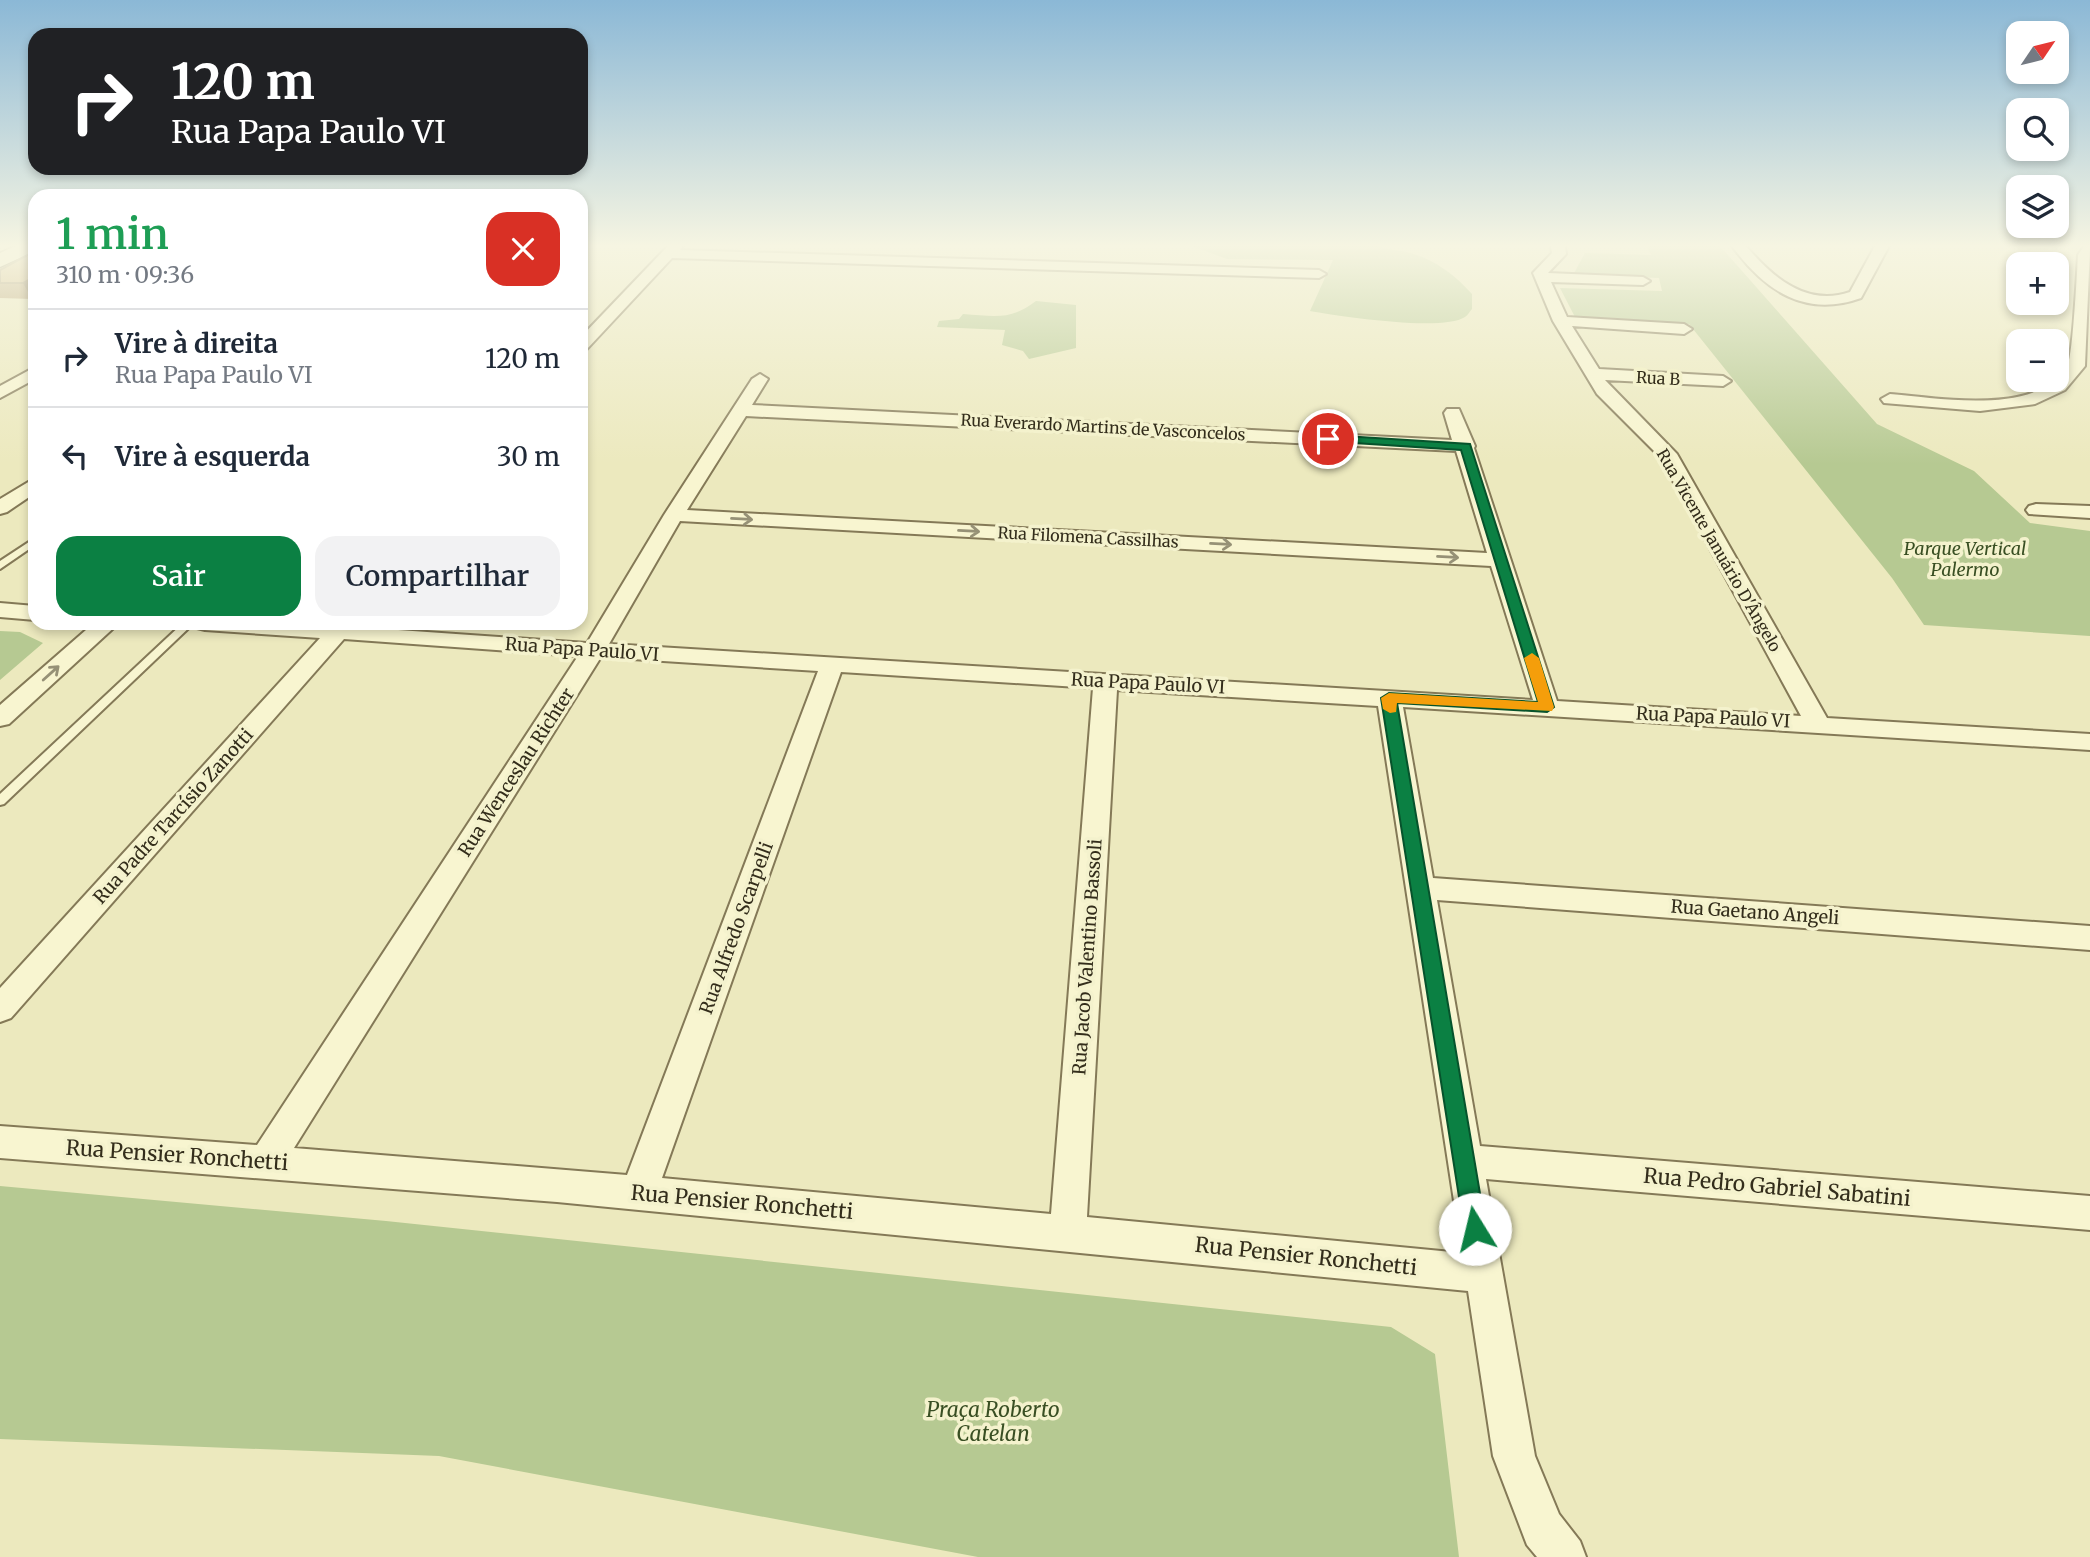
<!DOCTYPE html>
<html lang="pt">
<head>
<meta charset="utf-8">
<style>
	:root { --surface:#fff; --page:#f2f2f3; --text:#1f2937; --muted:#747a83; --line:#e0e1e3; --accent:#0b8043 }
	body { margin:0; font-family:Merriweather,serif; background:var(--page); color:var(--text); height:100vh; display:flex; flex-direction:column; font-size:26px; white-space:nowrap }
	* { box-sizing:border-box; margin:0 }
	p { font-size:23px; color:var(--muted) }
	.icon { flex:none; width:38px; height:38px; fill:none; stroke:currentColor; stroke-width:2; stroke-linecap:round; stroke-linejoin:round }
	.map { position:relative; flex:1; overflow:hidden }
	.panel { position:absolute; left:28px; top:189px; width:560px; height:441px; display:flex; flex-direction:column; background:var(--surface); border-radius:21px; box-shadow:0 4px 10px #0003 }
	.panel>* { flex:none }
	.top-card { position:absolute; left:28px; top:28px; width:560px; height:147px; border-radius:21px; box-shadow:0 4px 10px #0003; background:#202124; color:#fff; overflow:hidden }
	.needle { width:46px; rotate:55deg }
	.tools { position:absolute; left:2006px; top:21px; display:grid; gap:14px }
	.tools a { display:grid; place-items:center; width:63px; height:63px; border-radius:14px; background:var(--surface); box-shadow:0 4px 10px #0003; font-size:35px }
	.pin { position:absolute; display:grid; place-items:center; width:60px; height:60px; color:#fff; margin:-30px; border:4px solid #fff; border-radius:50%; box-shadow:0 2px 7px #0007 }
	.me { position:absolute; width:77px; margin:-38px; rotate:351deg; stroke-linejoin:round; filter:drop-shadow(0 0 5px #0008) }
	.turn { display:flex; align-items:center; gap:24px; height:147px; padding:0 28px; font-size:32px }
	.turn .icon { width:91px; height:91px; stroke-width:2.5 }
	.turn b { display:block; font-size:49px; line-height:60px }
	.round { display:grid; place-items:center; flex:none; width:74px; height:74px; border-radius:21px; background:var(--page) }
	.overview { display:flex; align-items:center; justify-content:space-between; height:119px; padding:0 28px }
	h1 { font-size:42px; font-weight:600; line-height:52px; color:#1e9e55 }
	.button { display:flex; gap:14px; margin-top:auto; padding:14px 28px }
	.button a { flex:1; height:80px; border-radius:21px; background:var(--accent); color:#fff; font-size:28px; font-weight:600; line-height:80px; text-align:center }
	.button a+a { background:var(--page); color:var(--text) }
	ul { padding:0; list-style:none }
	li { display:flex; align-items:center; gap:21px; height:98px; padding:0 28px; border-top:2px solid var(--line) }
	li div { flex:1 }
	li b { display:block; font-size:26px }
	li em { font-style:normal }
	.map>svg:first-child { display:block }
	.green { fill:#b6c992 }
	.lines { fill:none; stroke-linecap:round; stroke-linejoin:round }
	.lane-casing { stroke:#847957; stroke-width:4 }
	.street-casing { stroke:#847957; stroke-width:4 }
	.secondary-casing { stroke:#655a3b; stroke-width:3 }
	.lane { fill:#f8f5d0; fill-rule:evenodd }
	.street { fill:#f8f5d0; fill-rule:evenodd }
	.secondary { fill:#f8f5d0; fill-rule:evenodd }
	.wall { fill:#ae9464 }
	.shaded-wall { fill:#8d7851 }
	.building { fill:#caac74; stroke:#8d7851; stroke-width:2 }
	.oneway { stroke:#969176 }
	.route { fill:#0b8043; stroke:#07532c; stroke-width:2 }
	.slow { fill:#f59e0b }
	.labels { text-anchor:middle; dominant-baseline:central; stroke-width:7; stroke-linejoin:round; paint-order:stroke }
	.far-street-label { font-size:16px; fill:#332d1b; stroke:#f4f2cd }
	.park-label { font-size:18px; font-style:italic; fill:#394f23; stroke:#f4f2cd }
	.street-label { font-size:18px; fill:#332d1b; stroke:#f4f2cd }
	.near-street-label { font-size:21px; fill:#332d1b; stroke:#f4f2cd }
	.near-park-label { font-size:21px; font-style:italic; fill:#394f23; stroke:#f4f2cd }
</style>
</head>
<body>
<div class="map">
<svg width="2090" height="1557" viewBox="0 0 2090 1557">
	<rect width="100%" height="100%" fill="#ece9be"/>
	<path class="green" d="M1192 246H1379C1387 250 1397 250 1406 252 1433 258 1454 274 1472 294V309C1470 311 1468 315 1465 317 1442 332 1339 316 1310 311L1333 260 1227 259Z
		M1647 246H1720L1877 424 1974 471 2030 523 2090 531V636L1924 625 1892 578 1689 324 1576 319 1560 288 1662 291 1659 278 1573 275 1585 253 1651 255Z
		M1036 301 1076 305V348L1029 359 1023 351 1002 345 1005 330 937 327 939 321 959 319 963 314C994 316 1010 321 1036 301Z
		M0 631 20 632 43 643 0 680Z
		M0 1186 386 1221 1391 1327 1435 1354 1459 1557H978L439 1456 0 1439Z"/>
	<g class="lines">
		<defs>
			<path id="lane" d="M35 538V545L0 569V561Z
				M183 623H194L4 804 0 805V794Z"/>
			<path id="street" d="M668 246H683L680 250 1319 270 1326 274 1319 278 672 258 587 349 581 351V337Z
				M1551 246H1565L1566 254 1548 273 1643 277 1650 281 1643 285 1551 282 1567 317 1684 324 1692 329 1684 334 1572 326 1599 369 1723 376 1731 381 1723 386 1605 380 1677 454 1827 718 2090 734V750L1403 707 1433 878 2090 926V950L1437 900 1480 1146 2090 1196V1230L1486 1179 1535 1456 1559 1514 1580 1541 1586 1557H1537L1527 1545 1493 1456 1468 1291 557 1202 0 1158V1126L257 1145 578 656 344 639 11 1018 0 1022V988L320 638 205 630 197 628 194 623H357L355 627 587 643 664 515 752 379 760 374 768 379 752 405 1452 440 1444 413 1447 409H1459L1475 446 1474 448 1557 701 1801 716 1660 457 1597 394 1553 321 1533 273 1552 253ZM746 416 1456 451 1487 553 687 510ZM680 521 1491 566 1533 700 609 644ZM601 657 818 671 627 1175 294 1148ZM841 672 1093 688 1051 1214 662 1178ZM1117 690 1378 706 1462 1253 1087 1217Z
				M1732 246H1746C1773 278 1807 307 1850 292L1875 246H1889L1861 298C1805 318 1765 291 1732 246Z
				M2084 246H2090L2085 366 2065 390 2035 404 1980 411 1884 403 1881 399 1890 394C1939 398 2036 416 2067 367 2073 358 2077 272 2078 255Z
				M35 367V379L0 398V386Z
				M35 478V493L7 512 0 514V499Z
				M2036 504 2090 506V518L2029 514 2026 510 2029 506Z
				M0 603 35 606V620L0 617Z
				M94 623H119L9 724 0 726V705Z"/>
			<path id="secondary" d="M15 246H35V251L0 267V253Z"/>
		</defs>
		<use href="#lane" class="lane-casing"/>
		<use href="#street" class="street-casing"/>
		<use href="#secondary" class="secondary-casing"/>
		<use href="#lane" class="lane"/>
		<use href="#street" class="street"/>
		<use href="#secondary" class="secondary"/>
	</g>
	<path class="wall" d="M35 251V297L32 299 0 298V270Z"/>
	<path class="shaded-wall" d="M35 276V297L32 299 23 283Z"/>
	<path class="building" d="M35 251V276L23 283H0V270Z"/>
	<defs><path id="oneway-shaft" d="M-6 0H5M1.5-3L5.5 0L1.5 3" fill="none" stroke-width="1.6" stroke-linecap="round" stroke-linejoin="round" transform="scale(1.75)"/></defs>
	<g class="oneway">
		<use href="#oneway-shaft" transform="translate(742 519) rotate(3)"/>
		<use href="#oneway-shaft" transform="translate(969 531) rotate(3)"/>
		<use href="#oneway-shaft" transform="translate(1221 544) rotate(3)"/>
		<use href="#oneway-shaft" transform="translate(1448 557) rotate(3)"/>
		<use href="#oneway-shaft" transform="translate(51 673) rotate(-42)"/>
	</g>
	<linearGradient id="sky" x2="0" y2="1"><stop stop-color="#8bb8d6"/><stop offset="0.53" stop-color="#f6f5e2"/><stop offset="1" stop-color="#f6f5e2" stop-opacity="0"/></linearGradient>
	<rect width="2090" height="464" fill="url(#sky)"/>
	<path class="route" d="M1328 435 1470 444 1554 707 1547 712 1397 703 1486 1229 1483 1236 1475 1239 1467 1236 1464 1229 1381 698 1389 693 1538 702 1461 450 1324 441 1322 439Z"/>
	<path class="slow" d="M1532 653 1539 658 1554 707 1552 711 1397 703 1396 712 1390 713 1383 709 1381 698 1389 693 1538 702 1524 658Z"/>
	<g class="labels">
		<g class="far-street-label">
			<text transform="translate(1658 378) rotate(3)">Rua B</text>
			<text transform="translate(1103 427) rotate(3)">Rua Everardo Martins de Vasconcelos</text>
			<text transform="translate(1088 537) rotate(3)">Rua Filomena Cassilhas</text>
			<text transform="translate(1719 550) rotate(60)">Rua Vicente Januário D'Ângelo</text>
		</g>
		<g class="park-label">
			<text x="1965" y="548">Parque Vertical<tspan x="1965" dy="21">Palermo</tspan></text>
		</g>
		<g class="street-label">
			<text transform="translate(582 649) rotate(4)">Rua Papa Paulo VI</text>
			<text transform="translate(1148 683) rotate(3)">Rua Papa Paulo VI</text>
			<text transform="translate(1713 717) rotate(3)">Rua Papa Paulo VI</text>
			<text transform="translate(516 772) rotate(-57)">Rua Wenceslau Richter</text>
			<text transform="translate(173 816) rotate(-48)">Rua Padre Tarcísio Zanotti</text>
			<text transform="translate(1755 912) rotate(4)">Rua Gaetano Angeli</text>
			<text transform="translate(736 928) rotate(-70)">Rua Alfredo Scarpelli</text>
			<text transform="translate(1087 957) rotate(-86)">Rua Jacob Valentino Bassoli</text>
		</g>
		<g class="near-street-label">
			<text transform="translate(177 1155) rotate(4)">Rua Pensier Ronchetti</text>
			<text transform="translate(1777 1187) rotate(5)">Rua Pedro Gabriel Sabatini</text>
			<text transform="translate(742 1202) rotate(5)">Rua Pensier Ronchetti</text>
			<text transform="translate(1306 1256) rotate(6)">Rua Pensier Ronchetti</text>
		</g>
		<g class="near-park-label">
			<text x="993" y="1409">Praça Roberto<tspan x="993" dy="24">Catelan</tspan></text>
		</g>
	</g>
</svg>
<div class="tools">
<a><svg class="needle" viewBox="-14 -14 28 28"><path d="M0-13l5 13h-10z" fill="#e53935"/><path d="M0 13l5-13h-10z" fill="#747a83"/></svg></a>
<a><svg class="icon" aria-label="search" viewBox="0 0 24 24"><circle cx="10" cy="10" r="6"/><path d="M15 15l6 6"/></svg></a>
<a><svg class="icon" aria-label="layers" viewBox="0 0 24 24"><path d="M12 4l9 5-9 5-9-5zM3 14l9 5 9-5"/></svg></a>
<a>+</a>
<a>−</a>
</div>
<div class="pin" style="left:1328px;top:439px;background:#d93025"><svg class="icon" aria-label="arrive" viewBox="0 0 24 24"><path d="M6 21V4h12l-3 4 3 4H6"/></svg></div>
<svg class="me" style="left:1475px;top:1229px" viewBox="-20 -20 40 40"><circle r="19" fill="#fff"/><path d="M0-13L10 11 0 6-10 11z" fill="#0b8043"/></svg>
<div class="top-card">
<div class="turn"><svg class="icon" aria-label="right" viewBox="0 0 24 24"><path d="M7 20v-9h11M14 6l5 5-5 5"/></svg><div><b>120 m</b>Rua Papa Paulo VI</div></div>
</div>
<section class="panel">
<div class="overview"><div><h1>1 min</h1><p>310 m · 09:36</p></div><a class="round" style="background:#d93025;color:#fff"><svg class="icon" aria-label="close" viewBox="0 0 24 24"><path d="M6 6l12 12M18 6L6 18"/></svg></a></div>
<ul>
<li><svg class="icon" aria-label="right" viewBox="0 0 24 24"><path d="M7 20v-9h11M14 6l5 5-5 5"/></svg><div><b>Vire à direita</b><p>Rua Papa Paulo VI</p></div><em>120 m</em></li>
<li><svg class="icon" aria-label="left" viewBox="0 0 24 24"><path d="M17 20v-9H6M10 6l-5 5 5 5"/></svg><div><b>Vire à esquerda</b></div><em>30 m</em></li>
</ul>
<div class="button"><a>Sair</a><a>Compartilhar</a></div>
</section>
</div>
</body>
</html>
